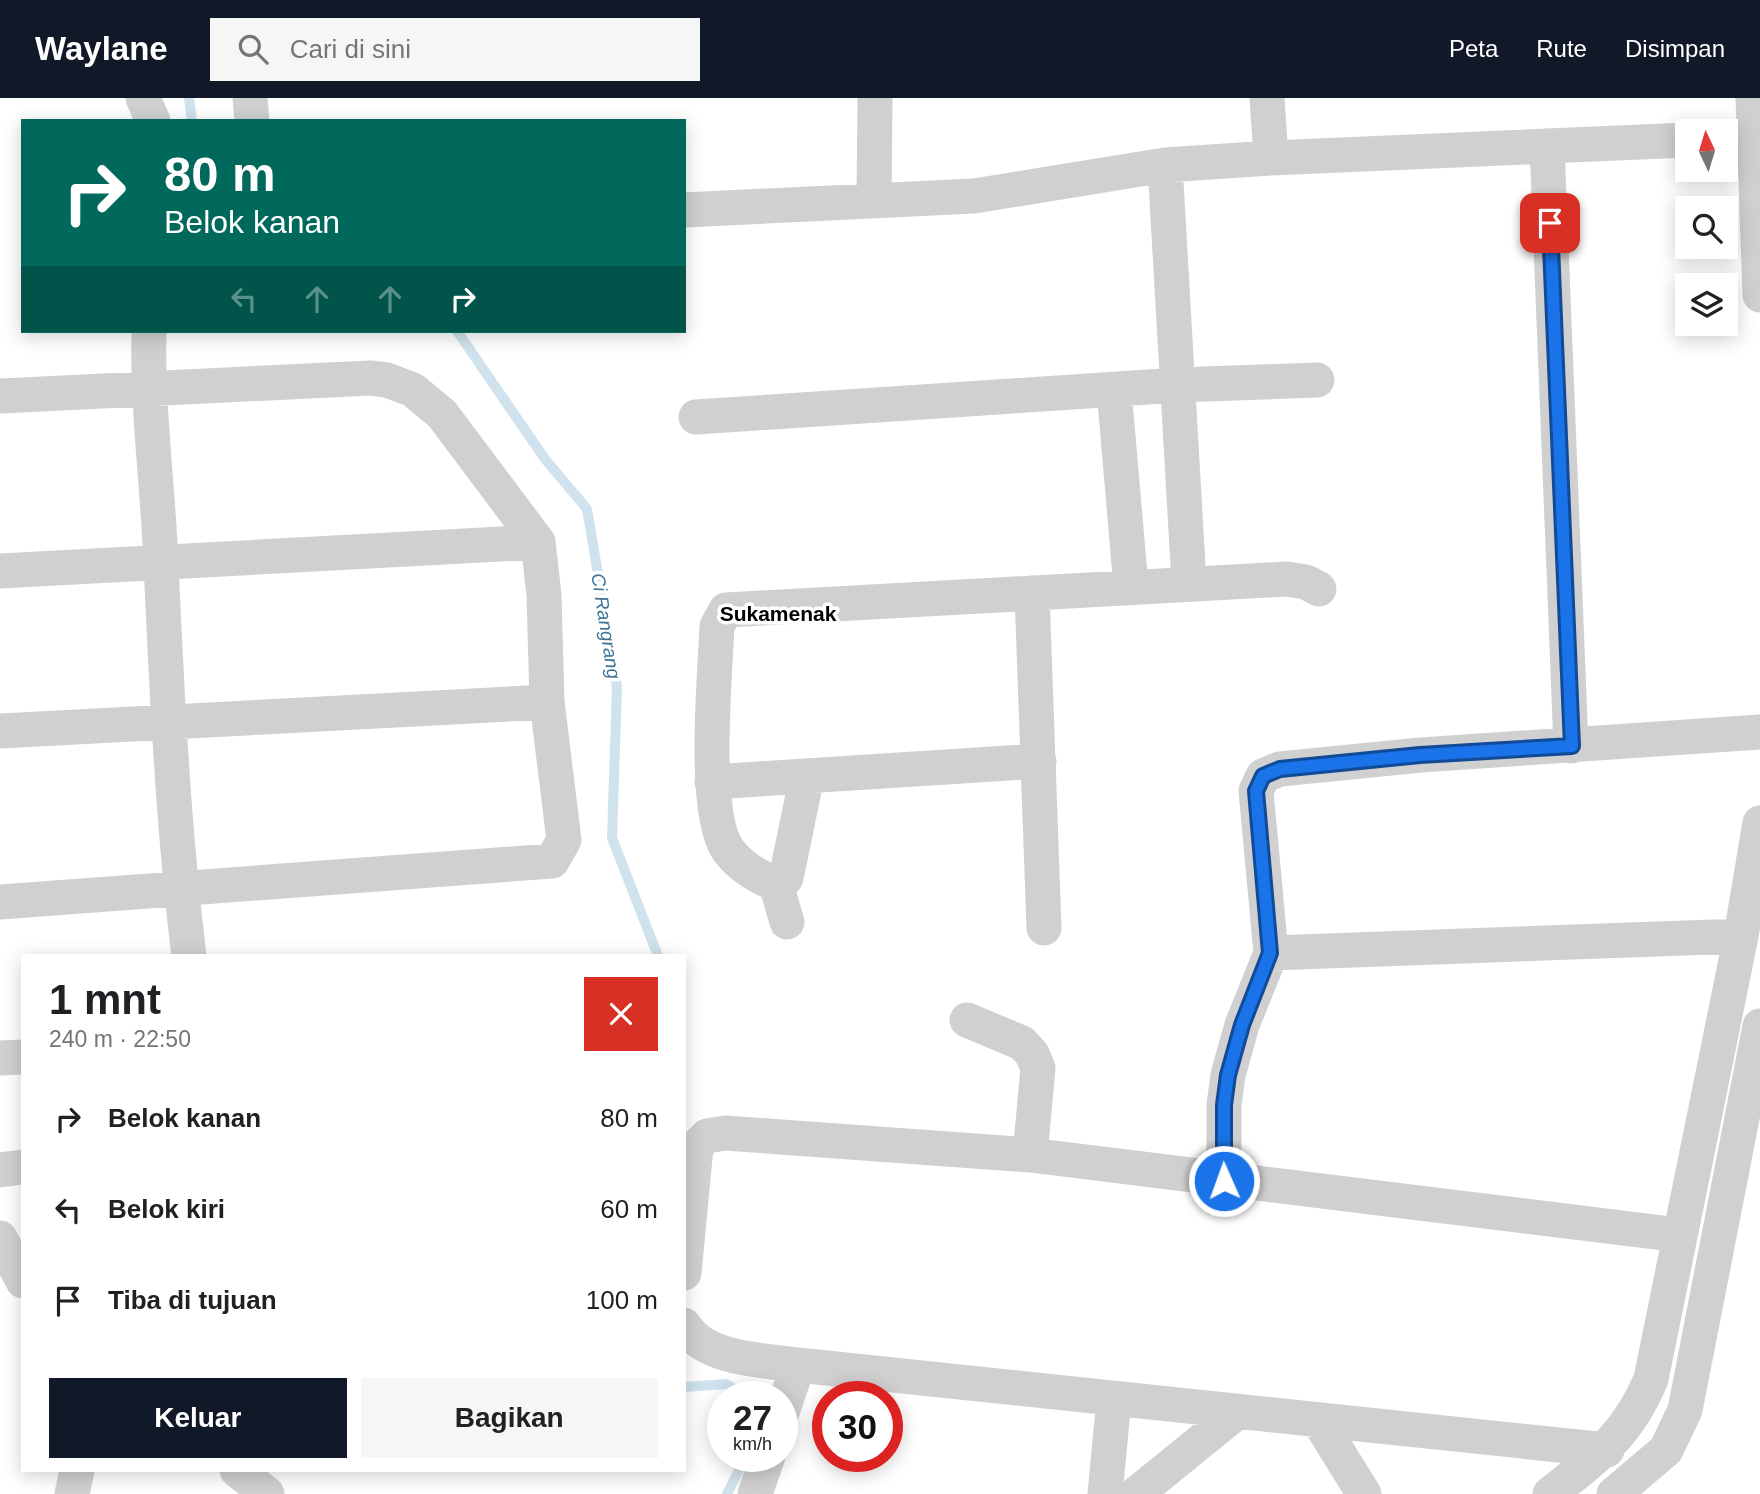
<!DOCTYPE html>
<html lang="id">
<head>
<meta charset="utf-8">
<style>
	:root { --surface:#fff; --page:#f6f6f6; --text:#202124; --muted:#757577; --accent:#111827 }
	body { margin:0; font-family:Arial,sans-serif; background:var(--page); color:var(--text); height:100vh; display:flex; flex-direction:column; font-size:26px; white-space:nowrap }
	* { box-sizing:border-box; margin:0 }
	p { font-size:23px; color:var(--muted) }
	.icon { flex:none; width:38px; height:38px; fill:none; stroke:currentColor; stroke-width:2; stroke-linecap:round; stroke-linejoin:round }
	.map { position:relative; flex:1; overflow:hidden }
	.panel { position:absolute; left:21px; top:856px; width:665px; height:518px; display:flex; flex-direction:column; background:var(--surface); border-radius:0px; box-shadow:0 4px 18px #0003 }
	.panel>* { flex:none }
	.hud { position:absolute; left:21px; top:21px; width:665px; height:214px; border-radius:0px; box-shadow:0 4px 18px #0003; background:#00695c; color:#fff; overflow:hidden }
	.needle { width:46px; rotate:356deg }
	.fabs { position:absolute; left:1675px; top:21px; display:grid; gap:14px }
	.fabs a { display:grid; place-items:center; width:63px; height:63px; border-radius:0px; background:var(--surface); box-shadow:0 4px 18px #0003; font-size:35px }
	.speed { position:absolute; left:707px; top:1283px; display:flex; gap:14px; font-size:35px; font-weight:700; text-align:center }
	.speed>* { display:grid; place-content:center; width:91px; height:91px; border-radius:50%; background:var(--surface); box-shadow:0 4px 18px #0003; line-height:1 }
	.speed small { font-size:18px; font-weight:400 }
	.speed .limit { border:10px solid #d22; background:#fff; color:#111 }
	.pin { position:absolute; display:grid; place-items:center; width:60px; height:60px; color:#fff; margin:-30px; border-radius:14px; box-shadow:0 4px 10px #0006 }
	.me { position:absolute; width:77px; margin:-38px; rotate:358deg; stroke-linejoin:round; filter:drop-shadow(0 0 5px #0008) }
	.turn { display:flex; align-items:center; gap:24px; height:147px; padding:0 28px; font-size:32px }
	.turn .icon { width:91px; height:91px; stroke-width:2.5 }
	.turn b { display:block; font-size:49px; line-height:60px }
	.lanes { display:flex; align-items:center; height:66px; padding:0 28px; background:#0003; justify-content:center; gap:35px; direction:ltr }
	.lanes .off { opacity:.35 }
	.round { display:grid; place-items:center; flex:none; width:74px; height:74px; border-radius:0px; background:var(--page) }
	.headline { display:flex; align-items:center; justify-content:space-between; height:119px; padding:0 28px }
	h1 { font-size:42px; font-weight:600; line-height:52px }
	.action { display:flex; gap:14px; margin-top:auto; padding:14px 28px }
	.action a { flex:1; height:80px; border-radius:0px; background:var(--accent); color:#fff; font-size:28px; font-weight:600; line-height:80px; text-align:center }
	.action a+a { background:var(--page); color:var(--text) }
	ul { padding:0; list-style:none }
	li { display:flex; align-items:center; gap:21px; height:91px; padding:0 28px }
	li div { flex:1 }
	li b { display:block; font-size:26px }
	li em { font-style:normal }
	header { display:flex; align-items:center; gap:42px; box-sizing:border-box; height:98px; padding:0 35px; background:var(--accent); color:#fff }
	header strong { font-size:33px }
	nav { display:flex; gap:38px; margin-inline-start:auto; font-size:24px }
	.search { width:490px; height:63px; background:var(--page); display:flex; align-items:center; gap:18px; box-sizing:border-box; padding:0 24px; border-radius:0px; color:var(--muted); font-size:26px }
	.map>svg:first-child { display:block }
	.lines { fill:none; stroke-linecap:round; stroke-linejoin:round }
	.stream { stroke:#cfe2ee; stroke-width:10 }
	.minor { stroke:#d0d0d0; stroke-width:35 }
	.route-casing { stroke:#114b97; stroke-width:18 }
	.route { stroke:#1a73e8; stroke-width:12 }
	.labels { text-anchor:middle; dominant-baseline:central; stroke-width:7; stroke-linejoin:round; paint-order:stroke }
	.water-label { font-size:19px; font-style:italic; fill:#3f7597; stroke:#fff }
	.quarter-label { font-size:21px; font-weight:bold; fill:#000; stroke:#fff }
</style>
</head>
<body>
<header>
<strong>Waylane</strong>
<div class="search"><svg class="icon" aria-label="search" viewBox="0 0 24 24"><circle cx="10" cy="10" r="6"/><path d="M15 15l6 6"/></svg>Cari di sini</div>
<nav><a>Peta</a><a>Rute</a><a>Disimpan</a></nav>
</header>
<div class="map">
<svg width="1760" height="1396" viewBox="0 0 1760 1396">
	<rect width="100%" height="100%" fill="#fff"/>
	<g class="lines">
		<path class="stream" d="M189 0 192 23
			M457 233 545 361 587 411 617 589 612 740 658 858
			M684 1289 726 1286 746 1298
			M727 1396 746 1358"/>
		<path class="minor" d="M143 0 153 23
			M250 0 252 23
			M1267 0 1271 60
			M1753 0 1760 197
			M1547 48 1571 648
			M1165 67 1189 485
			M874 101 875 0
			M684 112 974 98 1165 67 1271 60 1687 42
			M149 233C147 311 158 388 161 466 167 597 173 727 189 858
			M1114 292 1131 489
			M0 298 370 280 387 282 413 292 442 316 538 444 544 497 547 604 564 742 552 763 0 804
			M696 319 1178 287 1317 282
			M0 473 538 444
			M1032 495 1044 830
			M0 633 547 604
			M712 684 1039 663
			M776 786C758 779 740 768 728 752 702 715 715 577 717 528L726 512 1287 481 1306 484 1319 491
			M776 786 786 780 807 678
			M776 786 787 824
			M1271 855 1741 838
			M967 922 1022 945 1032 956 1038 970 1030 1057
			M0 960 23 959
			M0 1072 23 1069
			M1224 1083V1007L1228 977 1242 927 1271 855 1256 693 1263 678 1280 671 1421 657 1760 634
			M0 1140 23 1183
			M684 1175 696 1049 707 1038 725 1035 1030 1057 1679 1137
			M684 1227C705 1262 762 1262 798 1267L1607 1352
			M782 1314 798 1267
			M1318 1322 1364 1396
			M237 1372 267 1396
			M72 1396 77 1372
			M755 1396 768 1358
			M1105 1396 1114 1301
			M1136 1396 1237 1314
			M1550 1396C1596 1360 1628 1337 1651 1281L1741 838 1760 725
			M1614 1396 1666 1352 1685 1312 1760 928"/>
	</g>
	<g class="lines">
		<defs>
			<path id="route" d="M1224 1083V1007L1228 977 1242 927 1270 855 1256 693 1263 678 1280 671 1420 657 1572 648 1550 125"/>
		</defs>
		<use href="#route" class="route-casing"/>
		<use href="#route" class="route"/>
	</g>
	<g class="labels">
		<g class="water-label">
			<text transform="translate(606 528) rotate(81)">Ci Rangrang</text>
		</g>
		<g class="quarter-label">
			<text x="778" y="515">Sukamenak</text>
		</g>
	</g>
</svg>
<div class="fabs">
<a><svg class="needle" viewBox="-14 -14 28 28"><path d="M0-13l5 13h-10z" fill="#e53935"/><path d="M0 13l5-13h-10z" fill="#757577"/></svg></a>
<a><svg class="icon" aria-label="search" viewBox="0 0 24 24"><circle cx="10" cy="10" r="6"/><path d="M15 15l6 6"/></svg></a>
<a><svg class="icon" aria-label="layers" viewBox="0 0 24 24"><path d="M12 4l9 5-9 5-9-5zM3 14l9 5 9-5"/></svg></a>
</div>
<div class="speed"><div>27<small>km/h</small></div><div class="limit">30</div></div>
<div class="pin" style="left:1550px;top:125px;background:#d93025"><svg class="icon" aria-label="arrive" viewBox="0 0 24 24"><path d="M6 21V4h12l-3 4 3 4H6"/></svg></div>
<svg class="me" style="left:1224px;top:1083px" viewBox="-20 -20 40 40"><circle r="17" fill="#1a73e8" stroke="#fff" stroke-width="3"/><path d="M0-11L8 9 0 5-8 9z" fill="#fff"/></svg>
<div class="hud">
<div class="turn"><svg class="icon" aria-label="right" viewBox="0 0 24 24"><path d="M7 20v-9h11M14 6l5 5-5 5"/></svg><div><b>80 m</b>Belok kanan</div></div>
<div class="lanes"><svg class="icon off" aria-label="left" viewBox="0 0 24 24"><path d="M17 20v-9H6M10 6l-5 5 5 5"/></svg><svg class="icon off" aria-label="ahead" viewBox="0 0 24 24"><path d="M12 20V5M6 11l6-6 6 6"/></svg><svg class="icon off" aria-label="ahead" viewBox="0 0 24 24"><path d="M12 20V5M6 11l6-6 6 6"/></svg><svg class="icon" aria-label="right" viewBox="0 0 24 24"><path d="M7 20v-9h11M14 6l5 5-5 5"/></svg></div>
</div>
<section class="panel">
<div class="headline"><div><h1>1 mnt</h1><p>240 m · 22:50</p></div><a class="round" style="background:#d93025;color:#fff"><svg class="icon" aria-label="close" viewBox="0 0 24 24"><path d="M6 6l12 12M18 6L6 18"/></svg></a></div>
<ul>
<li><svg class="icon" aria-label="right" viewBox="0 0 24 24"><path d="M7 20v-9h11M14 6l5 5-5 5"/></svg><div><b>Belok kanan</b></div><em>80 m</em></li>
<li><svg class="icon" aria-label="left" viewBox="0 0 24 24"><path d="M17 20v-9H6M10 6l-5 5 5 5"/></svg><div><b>Belok kiri</b></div><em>60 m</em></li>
<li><svg class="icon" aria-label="arrive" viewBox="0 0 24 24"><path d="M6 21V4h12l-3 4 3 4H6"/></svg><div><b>Tiba di tujuan</b></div><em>100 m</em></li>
</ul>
<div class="action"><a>Keluar</a><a>Bagikan</a></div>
</section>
</div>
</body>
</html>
